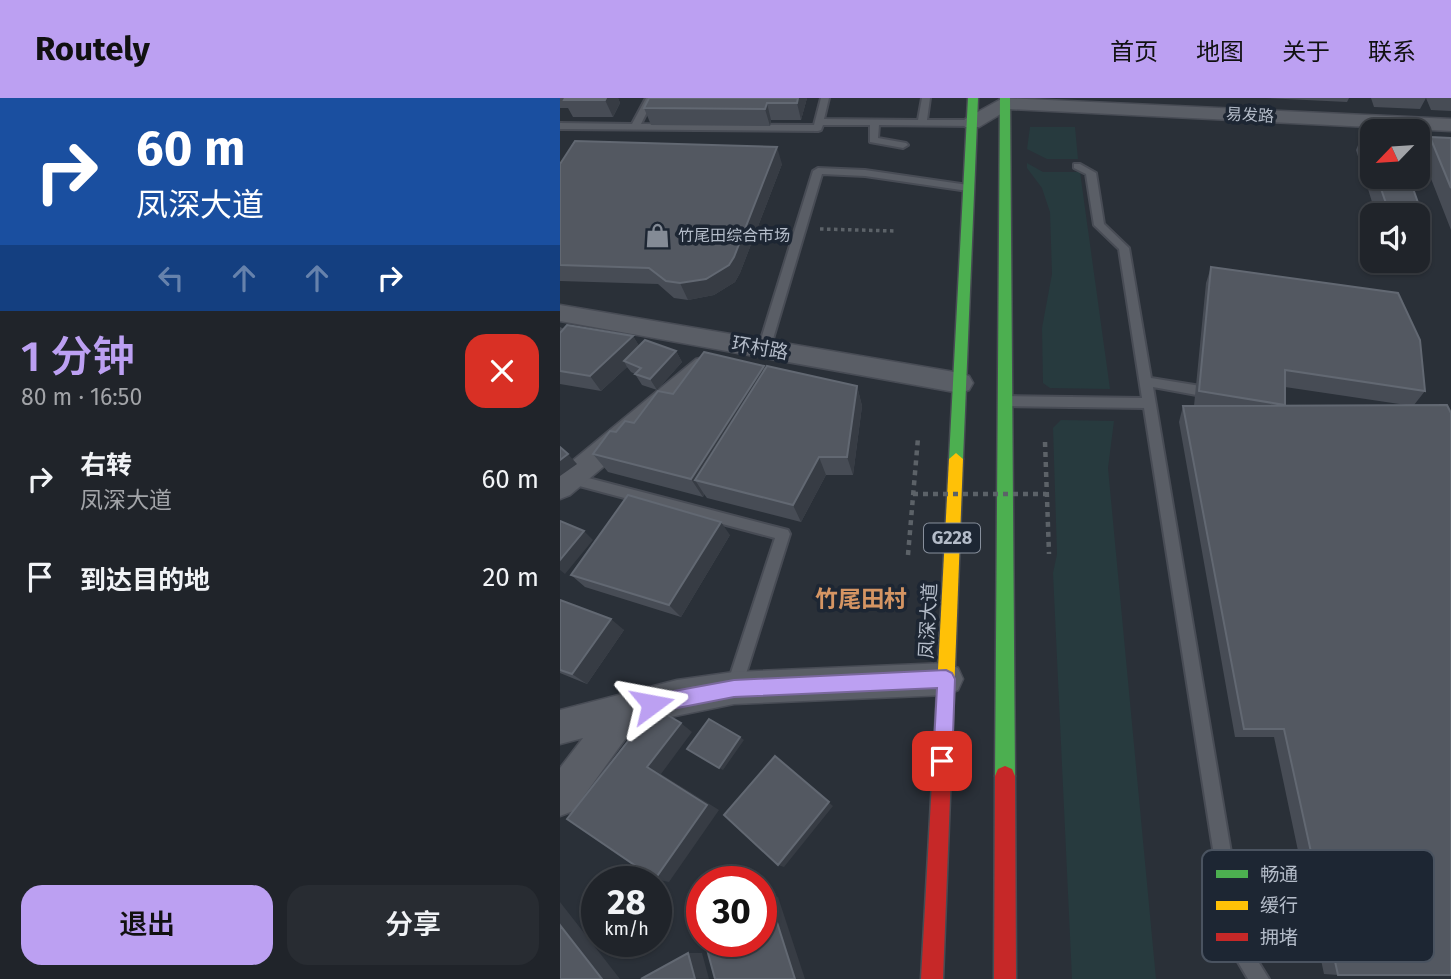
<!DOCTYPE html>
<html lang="zh">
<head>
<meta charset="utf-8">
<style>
	:root { --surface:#20242a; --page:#282c32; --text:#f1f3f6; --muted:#a2a4a8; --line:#3d4147; --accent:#bca0f2 }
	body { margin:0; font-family:"Fira Sans","Noto Sans SC",sans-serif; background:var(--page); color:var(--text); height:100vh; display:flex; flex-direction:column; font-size:26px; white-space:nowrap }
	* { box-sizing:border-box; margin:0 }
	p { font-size:23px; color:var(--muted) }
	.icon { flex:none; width:38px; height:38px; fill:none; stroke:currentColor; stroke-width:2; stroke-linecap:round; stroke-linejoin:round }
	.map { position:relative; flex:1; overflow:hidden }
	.drawer { display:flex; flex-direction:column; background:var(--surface); width:560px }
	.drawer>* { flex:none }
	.top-card { background:#1a4fa0; color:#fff; overflow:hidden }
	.needle { width:46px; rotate:245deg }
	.fabs { position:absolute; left:800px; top:21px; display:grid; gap:14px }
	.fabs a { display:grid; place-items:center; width:70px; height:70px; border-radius:14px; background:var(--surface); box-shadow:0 2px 5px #0004,0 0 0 2px var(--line); font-size:35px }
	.speed { position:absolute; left:21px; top:768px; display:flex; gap:14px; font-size:35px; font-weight:700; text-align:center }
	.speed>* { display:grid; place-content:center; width:91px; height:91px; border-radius:50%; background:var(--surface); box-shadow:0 2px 5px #0004,0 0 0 2px var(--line); line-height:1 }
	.speed small { font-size:18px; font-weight:400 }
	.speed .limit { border:10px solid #d22; background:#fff; color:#111 }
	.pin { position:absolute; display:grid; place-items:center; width:60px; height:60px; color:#fff; margin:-30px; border-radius:14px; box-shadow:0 4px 10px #0006 }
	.me { position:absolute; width:77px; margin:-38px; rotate:77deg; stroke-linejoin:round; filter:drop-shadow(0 0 5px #0008) }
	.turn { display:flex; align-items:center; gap:24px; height:147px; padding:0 21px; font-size:32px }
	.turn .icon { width:91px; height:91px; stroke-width:2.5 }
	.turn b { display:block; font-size:49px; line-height:60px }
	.lanes { display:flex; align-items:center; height:66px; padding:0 21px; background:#0003; justify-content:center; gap:35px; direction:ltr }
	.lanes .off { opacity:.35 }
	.round { display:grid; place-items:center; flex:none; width:74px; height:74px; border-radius:21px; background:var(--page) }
	.overview { display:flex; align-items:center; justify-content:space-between; height:119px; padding:0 21px }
	h1 { font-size:42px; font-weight:600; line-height:52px; color:var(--accent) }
	.action { display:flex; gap:14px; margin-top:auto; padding:14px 21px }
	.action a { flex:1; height:80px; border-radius:21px; background:var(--accent); color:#111; font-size:28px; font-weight:600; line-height:80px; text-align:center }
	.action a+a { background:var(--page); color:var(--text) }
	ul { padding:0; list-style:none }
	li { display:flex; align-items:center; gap:21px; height:98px; padding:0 21px }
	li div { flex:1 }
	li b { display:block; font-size:26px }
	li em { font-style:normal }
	header { display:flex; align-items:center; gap:42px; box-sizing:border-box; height:98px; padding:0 35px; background:var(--accent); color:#111 }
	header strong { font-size:33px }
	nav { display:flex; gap:38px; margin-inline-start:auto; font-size:24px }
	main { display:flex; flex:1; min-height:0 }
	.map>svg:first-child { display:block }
	.green { fill:#273a3e }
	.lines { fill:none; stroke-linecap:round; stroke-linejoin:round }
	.lane-casing { stroke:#484c55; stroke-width:4 }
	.street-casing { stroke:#484c55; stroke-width:3 }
	.fast-casing { stroke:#474c53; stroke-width:3 }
	.slow-casing { stroke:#474c53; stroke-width:3 }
	.jam-casing { stroke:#474c53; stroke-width:3 }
	.path-far1 { stroke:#5c6268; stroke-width:3.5; stroke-dasharray:3.5 3.5; stroke-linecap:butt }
	.path { stroke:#5c6268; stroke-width:4.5; stroke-dasharray:5 5; stroke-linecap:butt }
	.lane { fill:#5a5e66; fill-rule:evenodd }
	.street { fill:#5a5e66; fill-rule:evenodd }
	.fast { fill:#4caf50; fill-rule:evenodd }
	.slow { fill:#ffc107; fill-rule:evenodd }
	.jam { fill:#c62828; fill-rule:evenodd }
	.path-bridge { stroke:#5c6268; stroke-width:4.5; stroke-dasharray:5 5; stroke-linecap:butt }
	.wall { fill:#474c55; fill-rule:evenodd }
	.shaded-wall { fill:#373c44 }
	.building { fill:#535861; stroke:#626872; stroke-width:2 }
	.route { fill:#bca0f2; stroke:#7a689d; stroke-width:2 }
	.labels { text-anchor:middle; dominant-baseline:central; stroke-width:7; stroke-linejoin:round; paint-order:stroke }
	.far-street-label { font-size:16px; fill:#b4bcc9; stroke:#1d2633 }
	.far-poi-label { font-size:16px; fill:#b4bcc9; stroke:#1d2633; text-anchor:start }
	.shield { fill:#1d2633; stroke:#878f9c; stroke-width:2 }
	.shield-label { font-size:18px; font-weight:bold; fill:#b4bcc9 }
	.street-label { font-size:19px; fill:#b4bcc9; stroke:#1d2633 }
	.quarter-label { font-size:23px; font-weight:bold; fill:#d59563; stroke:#1d2633 }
	.key { fill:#1d2633; stroke:#4a5360; stroke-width:2 }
	.key-label { font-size:19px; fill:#b4bcc9 }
</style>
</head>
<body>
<header>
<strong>Routely</strong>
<nav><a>首页</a><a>地图</a><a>关于</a><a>联系</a></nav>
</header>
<main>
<section class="drawer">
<div class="top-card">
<div class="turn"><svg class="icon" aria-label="right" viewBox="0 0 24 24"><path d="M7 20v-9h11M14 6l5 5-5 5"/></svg><div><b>60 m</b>凤深大道</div></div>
<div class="lanes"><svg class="icon off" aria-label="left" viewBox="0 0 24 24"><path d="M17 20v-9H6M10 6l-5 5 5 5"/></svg><svg class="icon off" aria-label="ahead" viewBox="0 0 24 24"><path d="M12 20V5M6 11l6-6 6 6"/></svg><svg class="icon off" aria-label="ahead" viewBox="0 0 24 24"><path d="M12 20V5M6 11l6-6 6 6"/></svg><svg class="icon" aria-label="right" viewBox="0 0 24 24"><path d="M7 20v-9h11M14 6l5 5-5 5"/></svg></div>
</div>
<div class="overview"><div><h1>1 分钟</h1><p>80 m · 16:50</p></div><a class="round" style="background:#d93025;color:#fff"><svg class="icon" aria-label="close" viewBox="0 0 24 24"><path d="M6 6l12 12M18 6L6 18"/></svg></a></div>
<ul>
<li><svg class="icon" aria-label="right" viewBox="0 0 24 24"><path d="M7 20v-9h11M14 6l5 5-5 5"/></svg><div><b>右转</b><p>凤深大道</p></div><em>60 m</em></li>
<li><svg class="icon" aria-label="arrive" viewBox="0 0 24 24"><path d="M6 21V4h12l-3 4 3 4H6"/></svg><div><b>到达目的地</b></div><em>20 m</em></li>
</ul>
<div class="action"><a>退出</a><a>分享</a></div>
</section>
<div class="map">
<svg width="891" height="881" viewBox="0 0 891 881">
	<rect width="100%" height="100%" fill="#2a3038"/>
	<path class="green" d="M470 29H515L518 61H487L467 51Z
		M467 65 483 74H520L550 291 490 290 483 285 482 230 492 176 490 114 482 90 467 70Z
		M501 322 554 323 548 370 596 881H512L493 475 497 456 493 330Z"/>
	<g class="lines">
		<defs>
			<path id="lane" d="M86 0H94L81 26 254 27 261 0H269L264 21 358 22 362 0H370L367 22H412L416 25 412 28 319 27 318 40 346 45 348 47 343 50 310 44V27H263L261 32 258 33 0 31V25L72 26Z
				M514 66H520L536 75 544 126 569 150 591 280 653 290 659 295 653 300 593 289 686 844 709 881H688L668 847 584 310 445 308 439 303 445 298 582 300 559 151 534 127 526 76 514 70Z
				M258 70 305 72 408 87 413 90 408 93 305 78 262 76 210 251 204 255 200 254 198 251 253 73Z
				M13 376 228 432 230 436 180 595 174 598 168 595 166 590 215 440 8 385 6 381Z"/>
			<path id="street" d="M443 0 891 21V33L449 11 419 29H405L403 25 405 21Z
				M0 207 400 275 409 278 413 285 409 292 400 295 0 223Z
				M145 259 154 261 158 268 154 275 10 397 0 401V373L136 261Z
				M386 565 398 570 403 581 398 592 386 597 174 606 76 626 13 713 0 718V670L23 640 0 646V612L117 582 174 574Z"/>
			<path id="fast" d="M408 0H418L403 361 396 367 389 361Z
				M440 0H450L455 678 452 685 445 688 438 685 435 678Z"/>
			<path id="slow" d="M396 355 403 361 392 648 390 655 383 657 376 655 374 648 389 361Z"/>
			<path id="jam" d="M383 639 390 641 392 648 383 881H361L374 648 376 641Z
				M445 668 452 671 455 678 456 881H434L435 678 438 671Z"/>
		</defs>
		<use href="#lane" class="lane-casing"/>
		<use href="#street" class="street-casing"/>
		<use href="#fast" class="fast-casing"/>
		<use href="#slow" class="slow-casing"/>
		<use href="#jam" class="jam-casing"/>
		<path class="path-far1" d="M260 131 336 133"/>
		<path class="path" d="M485 344 489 456
			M348 457 358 340"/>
		<use href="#lane" class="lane"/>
		<use href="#street" class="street"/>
		<use href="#fast" class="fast"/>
		<use href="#slow" class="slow"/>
		<use href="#jam" class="jam"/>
		<path class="path-bridge" d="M353 396H486"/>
	</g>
	<path class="wall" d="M0 0H58L60 5 53 19H13L8 10H0Z
		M247 0 241 22H211L210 28 91 27 84 10Z
		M705 0H789L787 4Z
		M811 0H891V13L871 12 866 0 860 11 814 9Z
		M803 35 812 36V79H849L863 119 858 128V117H816L796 52Z
		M870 39 891 40V132L861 55Z
		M0 66H222L180 175 175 184 154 197 128 202 114 200 98 186 0 183Z
		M651 169 865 293 854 307 778 877 764 876 714 639H675L619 324 623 308H634L646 185ZM725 289 846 307 724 308Z
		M0 229 4 231 73 238 79 248 116 253 122 264 97 292 82 287 75 276 71 274 67 269 41 293 0 286Z
		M205 272 297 288 302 308 293 377H266L241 424 147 400 144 396 143 399 48 374 33 356 56 334 74 325Z
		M170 437 121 519 25 489 11 477Z
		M0 502 64 532 27 586 0 575Z"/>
	<path class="shaded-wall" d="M46 0H58L60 5 53 19 45 2Z
		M238 0H247L241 22 237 5Z
		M207 5 211 22 210 28 205 11Z
		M217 49 222 66 180 175 175 184 154 197 128 202 120 185Z
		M73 238 83 254 64 263 67 269 41 293 30 278Z
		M116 253 122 264 97 292 90 281Z
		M204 268 212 288 135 382 144 396 143 399 131 381Z
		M297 288 302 308 293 377 287 359Z
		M8 356 17 366 0 378V362Z
		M259 359 266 377 241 424 233 407Z
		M161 424 170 437 121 519 109 507Z
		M24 433 33 442 5 476 0 472V462Z
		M51 521 64 532 27 586 12 576Z
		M121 625 132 634 101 676 159 712 109 784 95 781 87 669Z
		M180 639 184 642 163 672 159 670Z
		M215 658 273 708 224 769 218 767Z
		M208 796 218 799 245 881H235Z
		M0 804 60 881H42L0 827Z
		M128 855H142L149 881H135Z"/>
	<path class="building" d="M5 0H46L45 2H4Z
		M89 0H238L237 5H207L205 11 84 10Z
		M803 35 812 36V62Z
		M870 39 891 40V90Z
		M15 43 217 49 174 159 169 167 146 181 120 185 106 183 89 170 0 167V66Z
		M817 79H849L863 119 829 114Z
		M651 169 838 195 860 242 865 293 725 272V307L639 293Z
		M7 227 73 238 30 278 0 273V235Z
		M85 242 116 253 90 281 75 276 81 270 64 263Z
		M144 254 204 268 131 381 33 356 50 333 56 334 65 323 74 325 98 293 113 296Z
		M207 268 297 288 287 359H259L233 407 135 382Z
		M887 307 891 315V877H778L724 631H684L623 308Z
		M0 349 8 356 0 362Z
		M68 397 161 424 109 507 11 477Z
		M0 423 24 433 0 462Z
		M0 502 51 521 12 576 0 572Z
		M104 615 121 625 87 669 147 707 95 781 7 721 87 619Z
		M149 621 180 639 159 670 127 651Z
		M215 658 269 704 218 767 164 717Z
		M208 796 235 881H155L145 844H201V800Z
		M0 827 42 881H0Z
		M128 855 135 881H81Z"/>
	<path class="route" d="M386 572 392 575 395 581 392 663 389 669 382 672 375 669 373 663 377 590 174 599 92 615 85 612 82 606 85 599 92 597 174 582Z"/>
	<defs>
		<symbol id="shop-bare" viewBox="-9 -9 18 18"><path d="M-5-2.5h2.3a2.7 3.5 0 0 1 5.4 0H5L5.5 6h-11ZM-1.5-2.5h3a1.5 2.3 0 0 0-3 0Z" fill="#848b96" stroke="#1d2633" stroke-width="2.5" paint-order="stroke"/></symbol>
	</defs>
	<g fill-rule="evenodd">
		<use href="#shop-bare" x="80" y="120" width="35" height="35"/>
	</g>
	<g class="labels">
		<g class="far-street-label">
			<text transform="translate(690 17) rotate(3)">易发路</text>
		</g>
		<g class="far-poi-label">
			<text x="118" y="137">竹尾田综合市场</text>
		</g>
		<rect class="shield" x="364" y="425.5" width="56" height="29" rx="5"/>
		<g class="shield-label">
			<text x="392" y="440">G228</text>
		</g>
		<g class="street-label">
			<text transform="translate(200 250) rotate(10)">环村路</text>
			<text transform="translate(368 523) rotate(-87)">凤深大道</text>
		</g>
		<g class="quarter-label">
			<text x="301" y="501">竹尾田村</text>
		</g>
	</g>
	<rect x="642" y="752" width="232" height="112" rx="10" class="key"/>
	<rect x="656" y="772" width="32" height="8" fill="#4caf50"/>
	<rect x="656" y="803" width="32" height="9" fill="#ffc107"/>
	<rect x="656" y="835" width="32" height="8" fill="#c62828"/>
	<g class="key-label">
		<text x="700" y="783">畅通</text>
		<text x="700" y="814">缓行</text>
		<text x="700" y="846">拥堵</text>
	</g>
</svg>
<div class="fabs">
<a><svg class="needle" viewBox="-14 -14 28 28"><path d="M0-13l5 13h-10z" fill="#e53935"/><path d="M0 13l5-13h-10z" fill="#a2a4a8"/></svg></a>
<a><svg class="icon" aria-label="sound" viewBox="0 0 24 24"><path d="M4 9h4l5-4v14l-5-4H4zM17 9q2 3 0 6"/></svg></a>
</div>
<div class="speed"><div>28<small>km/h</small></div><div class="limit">30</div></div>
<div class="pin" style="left:382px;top:663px;background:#d93025"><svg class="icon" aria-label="arrive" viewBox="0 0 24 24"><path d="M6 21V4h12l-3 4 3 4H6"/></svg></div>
<svg class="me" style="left:92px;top:606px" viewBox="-20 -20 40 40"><path d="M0-17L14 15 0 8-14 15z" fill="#bca0f2" stroke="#fff" stroke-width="4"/></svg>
</div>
</main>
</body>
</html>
